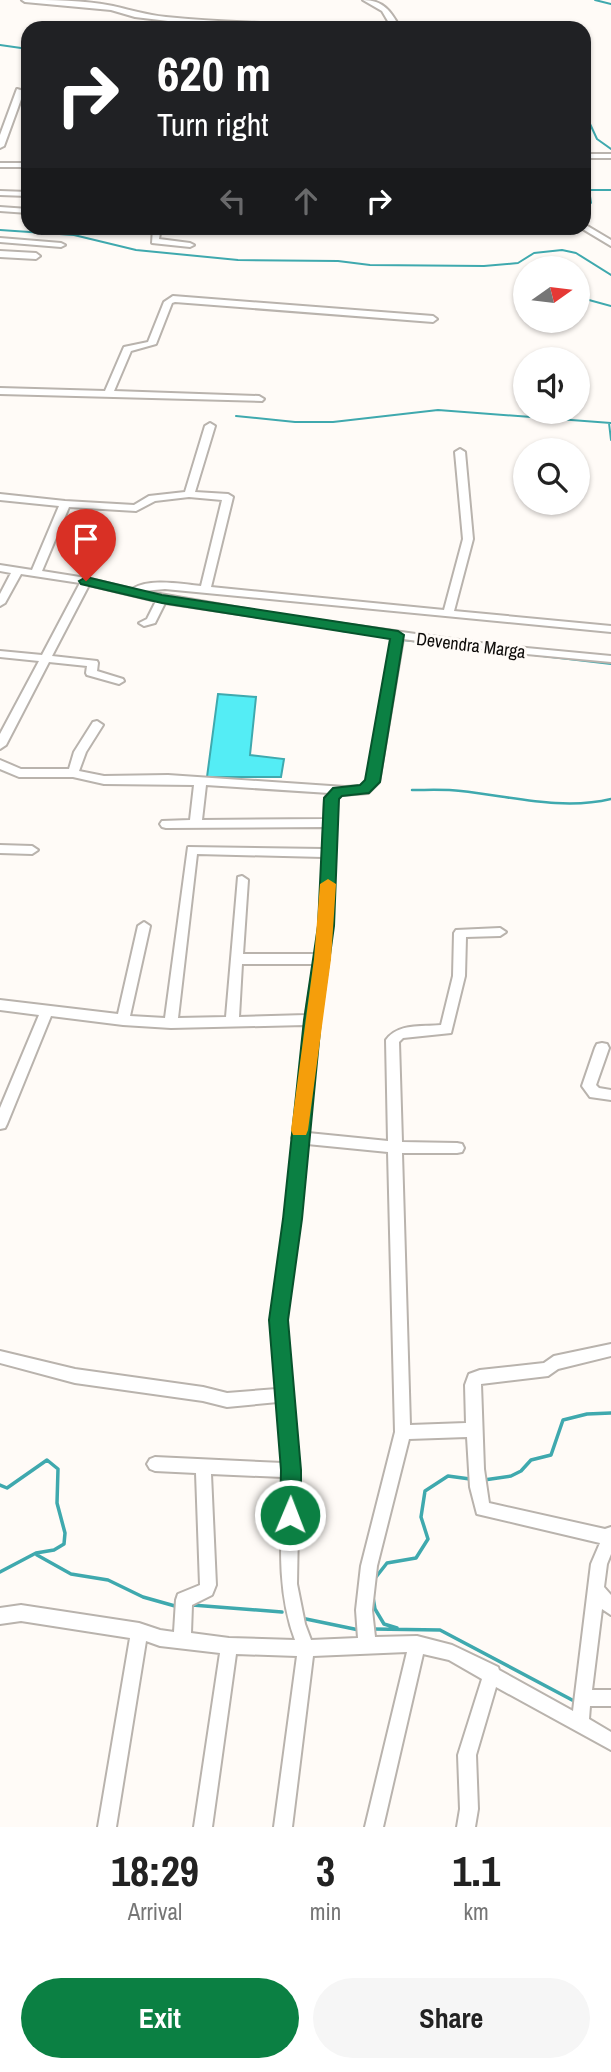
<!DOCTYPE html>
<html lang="en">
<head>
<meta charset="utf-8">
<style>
	:root { --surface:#fff; --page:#f6f6f6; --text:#222; --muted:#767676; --accent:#0b8043 }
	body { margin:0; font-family:"Archivo Narrow",sans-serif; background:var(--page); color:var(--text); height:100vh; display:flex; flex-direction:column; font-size:26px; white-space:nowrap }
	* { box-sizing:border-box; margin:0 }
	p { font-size:23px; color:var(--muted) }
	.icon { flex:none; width:38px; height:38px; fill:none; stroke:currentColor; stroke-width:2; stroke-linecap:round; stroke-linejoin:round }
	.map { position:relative; height:1827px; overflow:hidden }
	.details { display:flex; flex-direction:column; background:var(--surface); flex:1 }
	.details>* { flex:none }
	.top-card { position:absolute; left:21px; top:21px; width:570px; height:214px; border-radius:21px; box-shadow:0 2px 5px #0004; background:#202124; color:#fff; overflow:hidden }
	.needle { width:46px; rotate:76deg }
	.fabs { position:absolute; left:513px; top:256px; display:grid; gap:14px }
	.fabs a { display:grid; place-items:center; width:77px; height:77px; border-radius:50%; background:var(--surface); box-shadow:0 2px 5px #0004; font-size:35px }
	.pin { position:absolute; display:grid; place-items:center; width:60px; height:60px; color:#fff; margin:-72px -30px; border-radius:50% 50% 50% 0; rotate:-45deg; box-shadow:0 0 7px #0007 }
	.pin .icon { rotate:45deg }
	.me { position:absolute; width:77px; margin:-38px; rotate:1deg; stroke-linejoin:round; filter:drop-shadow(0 0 5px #0008) }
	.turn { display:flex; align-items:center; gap:24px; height:147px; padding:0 21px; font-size:32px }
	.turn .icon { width:91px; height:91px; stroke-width:2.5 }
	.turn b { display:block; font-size:49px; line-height:60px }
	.lanes { display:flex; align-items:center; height:66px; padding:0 21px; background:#0003; justify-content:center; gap:35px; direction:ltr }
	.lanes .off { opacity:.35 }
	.eta { display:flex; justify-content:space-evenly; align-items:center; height:119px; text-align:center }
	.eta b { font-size:42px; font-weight:700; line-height:49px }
	.primary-button { display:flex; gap:14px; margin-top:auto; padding:14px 21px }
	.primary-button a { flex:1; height:80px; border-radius:42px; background:var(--accent); color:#fff; font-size:28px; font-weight:700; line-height:80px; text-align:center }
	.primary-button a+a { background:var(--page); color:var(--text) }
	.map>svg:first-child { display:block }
	.water { fill:#54edf5; stroke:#3fa9ae; stroke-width:2 }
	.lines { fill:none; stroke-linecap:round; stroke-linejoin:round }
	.stream-far2 { stroke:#3fa9ae; stroke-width:2 }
	.stream-far1 { stroke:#3fa9ae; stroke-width:2.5 }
	.stream { stroke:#3fa9ae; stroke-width:3.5 }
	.minor-casing { stroke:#b9b3ad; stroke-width:4 }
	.minor { fill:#fff; fill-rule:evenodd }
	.route { fill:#0b8043; stroke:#07532c; stroke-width:2 }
	.slow { fill:#f59e0b }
	.labels { text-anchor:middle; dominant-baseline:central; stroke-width:6; stroke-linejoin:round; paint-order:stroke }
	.street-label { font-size:18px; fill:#0d0b09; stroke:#fffbf7 }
</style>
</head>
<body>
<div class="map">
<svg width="611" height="1827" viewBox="0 0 611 1827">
	<rect width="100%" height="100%" fill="#fffbf7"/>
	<path class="water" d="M218 694 256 697 250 755 284 759 281 777H207Z"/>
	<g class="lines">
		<path class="stream-far2" d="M595 0 611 4
			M0 45 28 49
			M584 111 597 139 611 149
			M584 204 591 203 589 190H611
			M0 230 74 235 136 250 238 260 338 261 370 265 484 266 518 263 534 253 562 250 576 253 611 275
			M578 297 611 306
			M236 416 295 422H333L438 410 611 423
			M609 423 611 440
			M341 631 395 638
			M403 640 611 664"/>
		<path class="stream-far1" d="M412 790C428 790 445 789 461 791 509 796 562 811 611 799"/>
		<path class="stream" d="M484 1480 511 1476 521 1471 531 1460 551 1455 563 1420 587 1414 611 1413
			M0 1485 7 1488 47 1460 58 1469 57 1503 65 1533 64 1544 54 1550 36 1553 0 1572
			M37 1555 71 1574 108 1580 143 1597 175 1606
			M376 1577 387 1563 416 1558 428 1539 421 1517 425 1491 448 1476 470 1479
			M373 1597 375 1609 384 1624 397 1628
			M192 1605 282 1612
			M306 1619 359 1630
			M373 1629 440 1630 574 1701"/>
		<defs>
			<path id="minor" d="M22 0C51 0 84 0 113 6 131 10 147 15 166 17 236 24 306 24 376 26L380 28 253 27 168 21 135 17 111 10 25 2Z
				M363 0C383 0 391 11 400 28H392L382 11Z
				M17 89 24 91 4 146 0 148V135Z
				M584 154H611V158H584Z
				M0 163H28V167H0Z
				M0 191 28 192V196L0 195Z
				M0 207 28 209V213L0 211Z
				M584 224 611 240V246L581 228H584Z
				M153 228H161L159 239 190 243 194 245 190 247 152 243Z
				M0 238 61 243 65 245 61 247 0 242Z
				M0 251 36 253 40 256 36 259 0 257Z
				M173 296 433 316 437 319 433 322 175 302 172 303 156 344 131 351 114 391 259 396 264 399 262 401 0 394V388L105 391 124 347 148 342 164 302Z
				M210 423 215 426 195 492 228 494 233 497 211 587 444 610 463 539 455 452 460 449 465 452 473 539 454 611 611 626V632L165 589 143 591 286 616 495 645 611 656V662L495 651 403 639 379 782 368 793 341 795 337 799 332 926 328 956 329 959 327 962 318 1020 308 1133 388 1141 386 1040C398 1023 421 1027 441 1025L453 976 454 933 456 930 500 928 506 932 500 936 466 937 465 976 451 1033 403 1038 399 1042 402 1142 457 1143 462 1144 464 1148 462 1152 457 1153H402L410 1425 466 1423 465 1385 469 1374 480 1370 544 1363 554 1356 611 1344V1356L558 1369 548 1376 481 1384 484 1469 489 1503 605 1529 611 1527V1554L607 1564 604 1587 611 1595V1615L602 1609 592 1690H611V1706H590L589 1719 611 1732V1750L496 1687 476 1755 478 1809 475 1827H457L460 1809 458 1755 482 1679 449 1660 423 1654 383 1827H365L407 1652 313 1656 292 1827H274L297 1656 236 1654 212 1827H194L220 1653 160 1646 146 1641 116 1827H98L130 1638 21 1621 0 1624V1608L21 1605 139 1623 160 1630 174 1632 176 1600 178 1594 200 1585 196 1473 155 1471 150 1469 147 1464 150 1459 155 1457 283 1463 278 1402 227 1407 203 1401 75 1383 0 1363V1351L75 1369 203 1387 227 1393 277 1389 272 1320 286 1219 294 1141 292 1138 294 1134 305 1025 171 1028 123 1025 51 1016 7 1124 5 1128 0 1129V1108L39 1015 0 1010V1000L118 1014 138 926 144 922 150 926 130 1016 165 1018 188 847 323 849 324 827 166 828 162 827 160 824 162 821 190 820 194 785 104 784 73 777H19L0 769V760L21 769H69L74 752 93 722 97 721 103 725 86 752 79 771 104 776 168 775 345 787 361 786 368 781 393 637 165 603 155 623 144 626 139 623 147 619 156 601 89 585 52 656 97 661 98 663 97 671 123 679 124 681 119 684 87 675 86 673 87 666 49 662 6 745 0 749V734L39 661 0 657V651L42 655 80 583 21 574 5 603 0 606V594L11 573 0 571V565L32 570 59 506 0 500V494L65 501 134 505 149 496 185 492 205 426ZM189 497 222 500 201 586C180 584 150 578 132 589L86 578 42 571 69 507 136 511 155 501ZM206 785 329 793 325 798 324 819 202 820ZM197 854 323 857 320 926 316 954H243L248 880 242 876 238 877 226 1017 178 1018ZM242 964H314L306 1015 239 1017ZM307 1144 388 1152 395 1432 361 1566 356 1610 358 1638 311 1640 305 1624 297 1584 299 1470 286 1320 300 1219ZM467 1437 470 1487 477 1514 600 1543 591 1564 573 1711 499 1670 498 1667 452 1645 417 1636 375 1637 372 1610 377 1566 409 1439ZM211 1474 283 1477C282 1531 275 1587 295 1640L229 1638 191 1633 192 1605 212 1595 216 1585Z
				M0 845 32 846 38 850 32 854 0 853Z
				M602 1043 607 1044 609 1048 596 1085 599 1088 611 1090V1100L590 1097 582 1086 595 1048 597 1044Z"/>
		</defs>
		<use href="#minor" class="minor-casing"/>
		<use href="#minor" class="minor"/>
	</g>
	<path class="route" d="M86 577 162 595 398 631 404 635 380 782 369 793 342 796 339 799 334 926 321 1020 302 1219 288 1320 301 1470V1515L298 1522 290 1525 283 1522 280 1515 281 1470 269 1320 283 1219 304 1020 318 926 324 798 333 788 360 785 365 780 390 639 162 603 81 584 79 581Z"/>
	<path class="slow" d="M328 879 336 884 331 959 308 1130 306 1135H293L291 1130 314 959 320 884Z"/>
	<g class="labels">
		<g class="street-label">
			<text transform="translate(471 645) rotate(7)">Devendra Marga</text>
		</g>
	</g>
</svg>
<div class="fabs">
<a><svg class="needle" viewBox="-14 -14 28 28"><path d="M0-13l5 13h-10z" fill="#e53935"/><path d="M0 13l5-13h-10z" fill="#767676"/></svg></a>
<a><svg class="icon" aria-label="sound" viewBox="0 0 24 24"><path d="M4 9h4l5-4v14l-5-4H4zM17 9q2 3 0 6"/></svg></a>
<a><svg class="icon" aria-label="search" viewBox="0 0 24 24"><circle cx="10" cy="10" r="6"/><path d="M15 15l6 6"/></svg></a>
</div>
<div class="pin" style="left:86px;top:581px;background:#d93025"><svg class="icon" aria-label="arrive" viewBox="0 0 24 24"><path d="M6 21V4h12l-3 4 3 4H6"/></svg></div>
<svg class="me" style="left:290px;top:1515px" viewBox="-20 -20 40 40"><circle r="17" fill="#0b8043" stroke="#fff" stroke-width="3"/><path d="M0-11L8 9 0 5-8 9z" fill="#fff"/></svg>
<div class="top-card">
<div class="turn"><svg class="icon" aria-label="right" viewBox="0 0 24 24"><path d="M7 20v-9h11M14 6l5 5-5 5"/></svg><div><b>620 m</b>Turn right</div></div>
<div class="lanes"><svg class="icon off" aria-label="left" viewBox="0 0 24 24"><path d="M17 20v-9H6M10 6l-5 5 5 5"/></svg><svg class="icon off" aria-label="ahead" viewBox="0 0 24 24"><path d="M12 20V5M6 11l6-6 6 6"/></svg><svg class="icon" aria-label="right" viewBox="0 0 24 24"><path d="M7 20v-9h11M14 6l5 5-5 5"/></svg></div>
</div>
</div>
<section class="details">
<div class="eta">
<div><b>18:29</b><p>Arrival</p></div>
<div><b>3</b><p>min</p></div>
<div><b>1.1</b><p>km</p></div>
</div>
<div class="primary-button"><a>Exit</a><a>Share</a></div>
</section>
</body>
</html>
